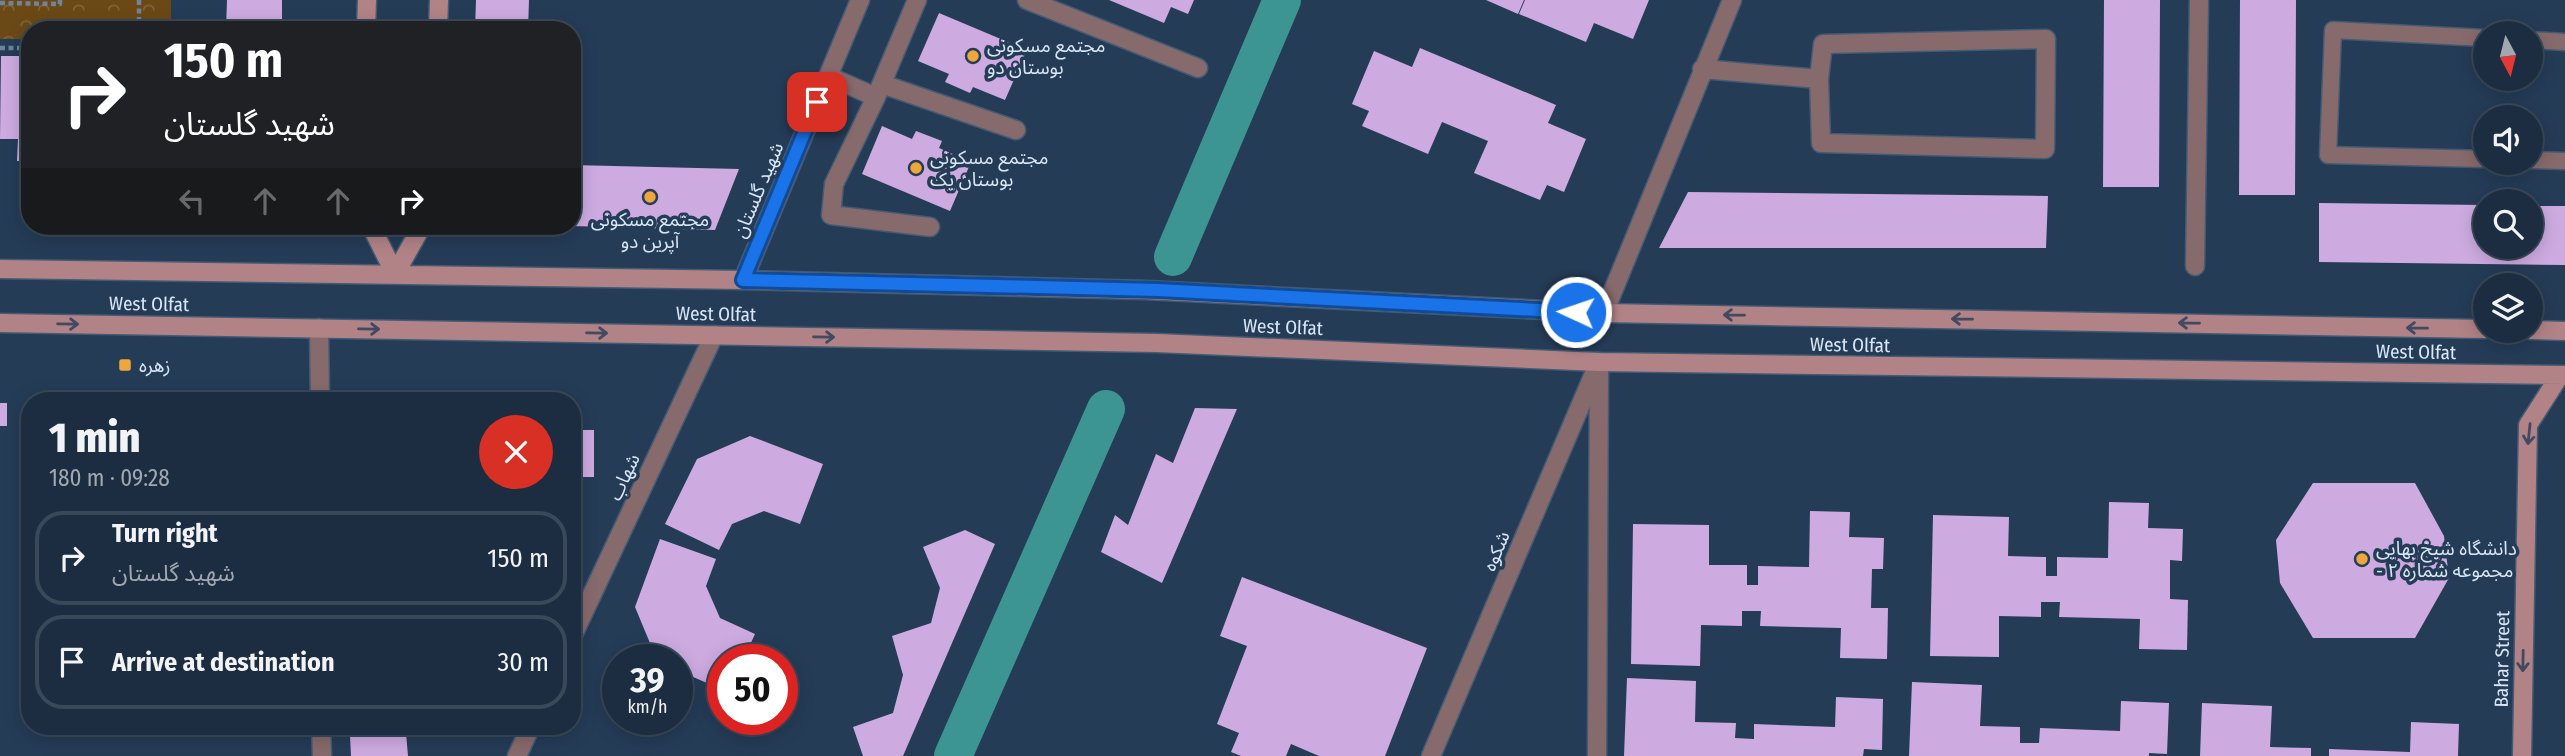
<!DOCTYPE html>
<html lang="en">
<head>
<meta charset="utf-8">
<style>
	:root { --surface:#1c2d41; --page:#29394c; --text:#f1f3f6; --muted:#a0a8b1; --line:#3a495a }
	body { margin:0; font-family:"Fira Sans Condensed","Noto Sans Arabic",sans-serif; background:var(--page); color:var(--text); height:100vh; display:flex; flex-direction:column; font-size:26px; white-space:nowrap }
	* { box-sizing:border-box; margin:0 }
	p { font-size:23px; color:var(--muted) }
	.icon { flex:none; width:38px; height:38px; fill:none; stroke:currentColor; stroke-width:2; stroke-linecap:round; stroke-linejoin:round }
	.map { position:relative; flex:1; overflow:hidden }
	.sheet { position:absolute; left:21px; top:392px; width:560px; height:343px; display:flex; flex-direction:column; background:var(--surface); border-radius:28px; box-shadow:0 4px 18px #0003,0 0 0 2px var(--line) }
	.sheet>* { flex:none }
	.guide { position:absolute; left:21px; top:21px; width:560px; height:214px; border-radius:28px; box-shadow:0 4px 18px #0003,0 0 0 2px var(--line); background:#202124; color:#fff; overflow:hidden }
	.needle { width:46px; rotate:173deg }
	.controls { position:absolute; left:2473px; top:21px; display:grid; gap:14px }
	.controls a { display:grid; place-items:center; width:70px; height:70px; border-radius:50%; background:var(--surface); box-shadow:0 4px 18px #0003,0 0 0 2px var(--line); font-size:35px }
	.speed { position:absolute; left:602px; top:644px; display:flex; gap:14px; font-size:35px; font-weight:700; text-align:center }
	.speed>* { display:grid; place-content:center; width:91px; height:91px; border-radius:50%; background:var(--surface); box-shadow:0 4px 18px #0003,0 0 0 2px var(--line); line-height:1 }
	.speed small { font-size:18px; font-weight:400 }
	.speed .limit { border:10px solid #d22; background:#fff; color:#111 }
	.pin { position:absolute; display:grid; place-items:center; width:60px; height:60px; color:#fff; margin:-30px; border-radius:14px; box-shadow:0 4px 10px #0006 }
	.me { position:absolute; width:77px; margin:-38px; rotate:273deg; stroke-linejoin:round; filter:drop-shadow(0 0 5px #0008) }
	.turn { display:flex; align-items:center; gap:24px; height:147px; padding:0 28px; font-size:32px }
	.turn .icon { width:91px; height:91px; stroke-width:2.5 }
	.turn b { display:block; font-size:49px; line-height:60px }
	.lanes { display:flex; align-items:center; height:66px; padding:0 28px; background:#0003; justify-content:center; gap:35px; direction:ltr }
	.lanes .off { opacity:.35 }
	.round { display:grid; place-items:center; flex:none; width:74px; height:74px; border-radius:37px; background:var(--page) }
	.summary { display:flex; align-items:center; justify-content:space-between; height:119px; padding:0 28px }
	h1 { font-size:42px; font-weight:800; line-height:52px }
	ul { padding:0; list-style:none }
	li { display:flex; align-items:center; gap:21px; height:94px; margin:0 14px 10px; padding:0 14px; border:4px solid var(--line); border-radius:28px }
	li div { flex:1 }
	li b { display:block; font-size:26px }
	li em { font-style:normal }
	.map>svg:first-child { display:block }
	.park { fill:url(#park-crowns) }
	.lines { fill:none; stroke-linecap:round; stroke-linejoin:round }
	.canal { stroke:#3d9593; stroke-width:38 }
	.building { fill:#cdabe1 }
	.lane-casing { stroke:#455b74; stroke-width:19 }
	.street-casing { stroke:#455b74; stroke-width:21 }
	.secondary-casing { stroke:#455b74; stroke-width:21 }
	.path { stroke:#70839a; stroke-width:4.5; stroke-dasharray:5 3.5; stroke-linecap:butt }
	.lane { stroke:#876a6c; stroke-width:16 }
	.street { stroke:#876a6c; stroke-width:18 }
	.secondary { stroke:#b18387; stroke-width:18 }
	.oneway { stroke:#414a61 }
	.route-casing { stroke:#114b97; stroke-width:18 }
	.route { stroke:#1a73e8; stroke-width:12 }
	.poi-dot { fill:#eea73d; stroke:#253c57; stroke-width:2.5 }
	.labels { text-anchor:middle; dominant-baseline:central; stroke-width:7; stroke-linejoin:round; paint-order:stroke }
	.poi-label { font-size:19px; fill:#d8e6f7; stroke:#253c57; text-anchor:start }
	.street-label { font-size:19px; fill:#d8e6f7; stroke:#253c57 }
</style>
</head>
<body>
<div class="map">
<svg width="2565" height="756" viewBox="0 0 2565 756">
	<defs>
		<pattern id="park-crowns" width="20" height="18" patternUnits="userSpaceOnUse" patternTransform="scale(1.75)"><rect width="20" height="18" fill="#6b4916"/><path d="M2 6a3 3 0 1 1 6 0M12 15a3 3 0 1 1 6 0" fill="none" stroke="#7f6339"/></pattern>
	</defs>
	<rect width="100%" height="100%" fill="#253c57"/>
	<path class="park" d="M0 0H171V30H30V39H0Z"/>
	<g class="lines">
		<path class="canal" d="M1173 257 1282 0
			M953 756 1106 409"/>
	</g>
	<path class="building" d="M227 0H282V30H226Z
		M476 0H529L528 30H475Z
		M1109 0H1194L1188 14 1171 7 1164 23Z
		M1486 0H1524L1518 14Z
		M1525 0H1649L1633 39 1594 23 1586 42 1519 14Z
		M2104 0H2160L2159 187H2103Z
		M2240 0H2296L2295 195H2239Z
		M939 13 1027 50 1005 100 973 87 970 93 945 82 949 74 918 61Z
		M1420 48 1556 105 1548 123 1586 139 1564 192 1547 185 1540 200 1474 173 1488 141 1442 122 1428 154 1362 126 1369 111 1352 104 1374 51 1412 67Z
		M1 56H30V161H17L18 139H0Z
		M882 126 912 139 916 131 942 141 939 148 971 162 950 211 862 174Z
		M572 165 739 169 715 230 572 226Z
		M1688 192 2048 196 2046 248H1659Z
		M2319 203 2485 205V247H2530V206H2565V265L2319 262Z
		M432 393V401H389V394Z
		M559 393V401H517V394Z
		M0 403H7V426H0Z
		M1195 408 1237 409 1162 583 1101 552 1115 515 1128 525 1156 454 1173 463Z
		M572 430H594V477H572Z
		M750 436 823 464 800 524 764 511 732 524 719 550 665 524 697 459Z
		M2313 483H2415L2444 536 2449 578 2415 638H2313L2280 583 2276 540Z
		M2109 502 2149 503 2148 528 2183 529 2182 561 2170 560V599L2188 600 2187 650 2139 649 2140 619 2059 617 2060 602H2041V617L1999 616V657L1930 656 1933 515 2009 517 2008 556 2046 557V576H2057V557L2108 558Z
		M1810 511 1850 512 1849 537 1884 538 1883 569H1872L1871 608H1888L1887 659 1840 658 1841 628 1760 626 1761 611H1742V626L1701 625 1700 666 1631 664 1633 524 1709 525V565H1747V585H1758V566L1809 567Z
		M965 530 995 544 903 756H863L853 727 893 713 903 675 892 636 931 623 940 588 923 547Z
		M660 539 716 559 706 586 720 618 755 634 743 660H723V690L677 670V660H657L635 607Z
		M1242 577 1427 648 1385 756H1319L1291 744 1286 756H1241L1231 752 1239 733 1217 724 1247 646 1220 636Z
		M1627 678 1696 681 1695 722 1736 723 1735 738 1754 739V724L1835 727 1836 697 1883 699 1882 750 1864 749 1863 756H1624Z
		M1912 682 1982 685 1980 726 2020 727V743H2039L2040 728 2120 731 2121 701 2169 703 2167 754 2149 753V756H1909Z
		M2202 703 2272 706 2270 747 2311 748V756H2200Z
		M2411 722 2459 724 2458 756H2329V749L2410 752Z
		M406 733 408 756H351L350 736Z"/>
	<g class="lines">
		<defs>
			<path id="lane" d="M2485 38 2333 30 2328 155 2485 159
				M2530 40 2565 42
				M2530 160 2565 161"/>
			<path id="street" d="M917 0 876 97 834 184 831 215 930 227
				M1027 0 1198 68
				M2046 39 2045 149 1821 143 1819 79 1823 44Z
				M1702 69 1819 79
				M828 76 876 97
				M882 84 1016 130
				M2195 266 2199 0
				M743 280 860 0
				M1604 313 1732 0
				M319 328 320 401
				M572 637 714 335
				M321 726 322 756
				M517 756 531 726
				M1431 756 1599 362
				M1597 756 1599 371"/>
			<path id="secondary" d="M366 30 367 0
				M438 30 439 0
				M371 226 395 274
				M0 269 743 280 1146 290 1604 313 2485 329
				M395 274 422 226
				M0 323 1157 343 1599 362 2565 375
				M2530 330 2565 331
				M2522 756 2528 425 2560 375"/>
		</defs>
		<use href="#lane" class="lane-casing"/>
		<use href="#street" class="street-casing"/>
		<use href="#secondary" class="secondary-casing"/>
		<path class="path" d="M139 0V30
			M0 3 60 4V0
			M0 48H30"/>
		<use href="#lane" class="lane"/>
		<use href="#street" class="street"/>
		<use href="#secondary" class="secondary"/>
	</g>
	<defs><path id="oneway-shaft" d="M-6 0H5M1.5-3L5.5 0L1.5 3" fill="none" stroke-width="1.6" stroke-linecap="round" stroke-linejoin="round" transform="scale(1.75)"/></defs>
	<g class="oneway">
		<use href="#oneway-shaft" transform="translate(1734 315) rotate(-179)"/>
		<use href="#oneway-shaft" transform="translate(1962 319) rotate(-179)"/>
		<use href="#oneway-shaft" transform="translate(2189 323) rotate(-179)"/>
		<use href="#oneway-shaft" transform="translate(68 324) rotate(1)"/>
		<use href="#oneway-shaft" transform="translate(2417 328) rotate(-179)"/>
		<use href="#oneway-shaft" transform="translate(369 329) rotate(1)"/>
		<use href="#oneway-shaft" transform="translate(597 333) rotate(1)"/>
		<use href="#oneway-shaft" transform="translate(824 337) rotate(1)"/>
		<use href="#oneway-shaft" transform="translate(2529 434) rotate(96)"/>
		<use href="#oneway-shaft" transform="translate(2523 661) rotate(91)"/>
	</g>
	<g class="lines">
		<defs>
			<path id="route" d="M817 102 743 280 1158 290 1576 312"/>
		</defs>
		<use href="#route" class="route-casing"/>
		<use href="#route" class="route"/>
	</g>
	<g class="poi-dot">
		<circle cx="973" cy="56" r="7"/>
		<circle cx="916" cy="168" r="7"/>
		<circle cx="650" cy="197" r="7"/>
		<rect x="118" y="358" width="14" height="14" rx="3.5"/>
		<circle cx="2362" cy="559" r="7"/>
	</g>
	<g class="labels">
		<g class="poi-label">
			<text x="987" y="45">مجتمع مسکونی<tspan x="987" dy="22">بوستان دو</tspan></text>
			<text x="930" y="157">مجتمع مسکونی<tspan x="930" dy="22">بوستان یک</tspan></text>
			<text x="650" y="219" text-anchor="middle">مجتمع مسکونی<tspan x="650" dy="22">آپرین دو</tspan></text>
			<text x="139" y="365">زهره</text>
			<text x="2376" y="548">دانشگاه شیخ بهایی<tspan x="2376" dy="22">- مجموعه شماره ۲</tspan></text>
		</g>
		<g class="street-label">
			<text transform="translate(758 190) rotate(-67)">شهید گلستان</text>
			<text transform="translate(149 304) rotate(1)">West Olfat</text>
			<text transform="translate(716 314) rotate(1)">West Olfat</text>
			<text transform="translate(1283 327) rotate(2)">West Olfat</text>
			<text transform="translate(1850 345) rotate(1)">West Olfat</text>
			<text transform="translate(2416 352) rotate(1)">West Olfat</text>
			<text transform="translate(624 477) rotate(-65)">شهاب</text>
			<text transform="translate(1496 551) rotate(-67)">شکوه</text>
			<text transform="translate(2502 659) rotate(-89)">Bahar Street</text>
		</g>
	</g>
</svg>
<div class="controls">
<a><svg class="needle" viewBox="-14 -14 28 28"><path d="M0-13l5 13h-10z" fill="#e53935"/><path d="M0 13l5-13h-10z" fill="#a0a8b1"/></svg></a>
<a><svg class="icon" aria-label="sound" viewBox="0 0 24 24"><path d="M4 9h4l5-4v14l-5-4H4zM17 9q2 3 0 6"/></svg></a>
<a><svg class="icon" aria-label="search" viewBox="0 0 24 24"><circle cx="10" cy="10" r="6"/><path d="M15 15l6 6"/></svg></a>
<a><svg class="icon" aria-label="layers" viewBox="0 0 24 24"><path d="M12 4l9 5-9 5-9-5zM3 14l9 5 9-5"/></svg></a>
</div>
<div class="speed"><div>39<small>km/h</small></div><div class="limit">50</div></div>
<div class="pin" style="left:817px;top:102px;background:#d93025"><svg class="icon" aria-label="arrive" viewBox="0 0 24 24"><path d="M6 21V4h12l-3 4 3 4H6"/></svg></div>
<svg class="me" style="left:1576px;top:312px" viewBox="-20 -20 40 40"><circle r="17" fill="#1a73e8" stroke="#fff" stroke-width="3"/><path d="M0-11L8 9 0 5-8 9z" fill="#fff"/></svg>
<div class="guide">
<div class="turn"><svg class="icon" aria-label="right" viewBox="0 0 24 24"><path d="M7 20v-9h11M14 6l5 5-5 5"/></svg><div><b>150 m</b>شهید گلستان</div></div>
<div class="lanes"><svg class="icon off" aria-label="left" viewBox="0 0 24 24"><path d="M17 20v-9H6M10 6l-5 5 5 5"/></svg><svg class="icon off" aria-label="ahead" viewBox="0 0 24 24"><path d="M12 20V5M6 11l6-6 6 6"/></svg><svg class="icon off" aria-label="ahead" viewBox="0 0 24 24"><path d="M12 20V5M6 11l6-6 6 6"/></svg><svg class="icon" aria-label="right" viewBox="0 0 24 24"><path d="M7 20v-9h11M14 6l5 5-5 5"/></svg></div>
</div>
<section class="sheet">
<div class="summary"><div><h1>1 min</h1><p>180 m · 09:28</p></div><a class="round" style="background:#d93025;color:#fff"><svg class="icon" aria-label="close" viewBox="0 0 24 24"><path d="M6 6l12 12M18 6L6 18"/></svg></a></div>
<ul>
<li><svg class="icon" aria-label="right" viewBox="0 0 24 24"><path d="M7 20v-9h11M14 6l5 5-5 5"/></svg><div><b>Turn right</b><p>شهید گلستان</p></div><em>150 m</em></li>
<li><svg class="icon" aria-label="arrive" viewBox="0 0 24 24"><path d="M6 21V4h12l-3 4 3 4H6"/></svg><div><b>Arrive at destination</b></div><em>30 m</em></li>
</ul>
</section>
</div>
</body>
</html>
